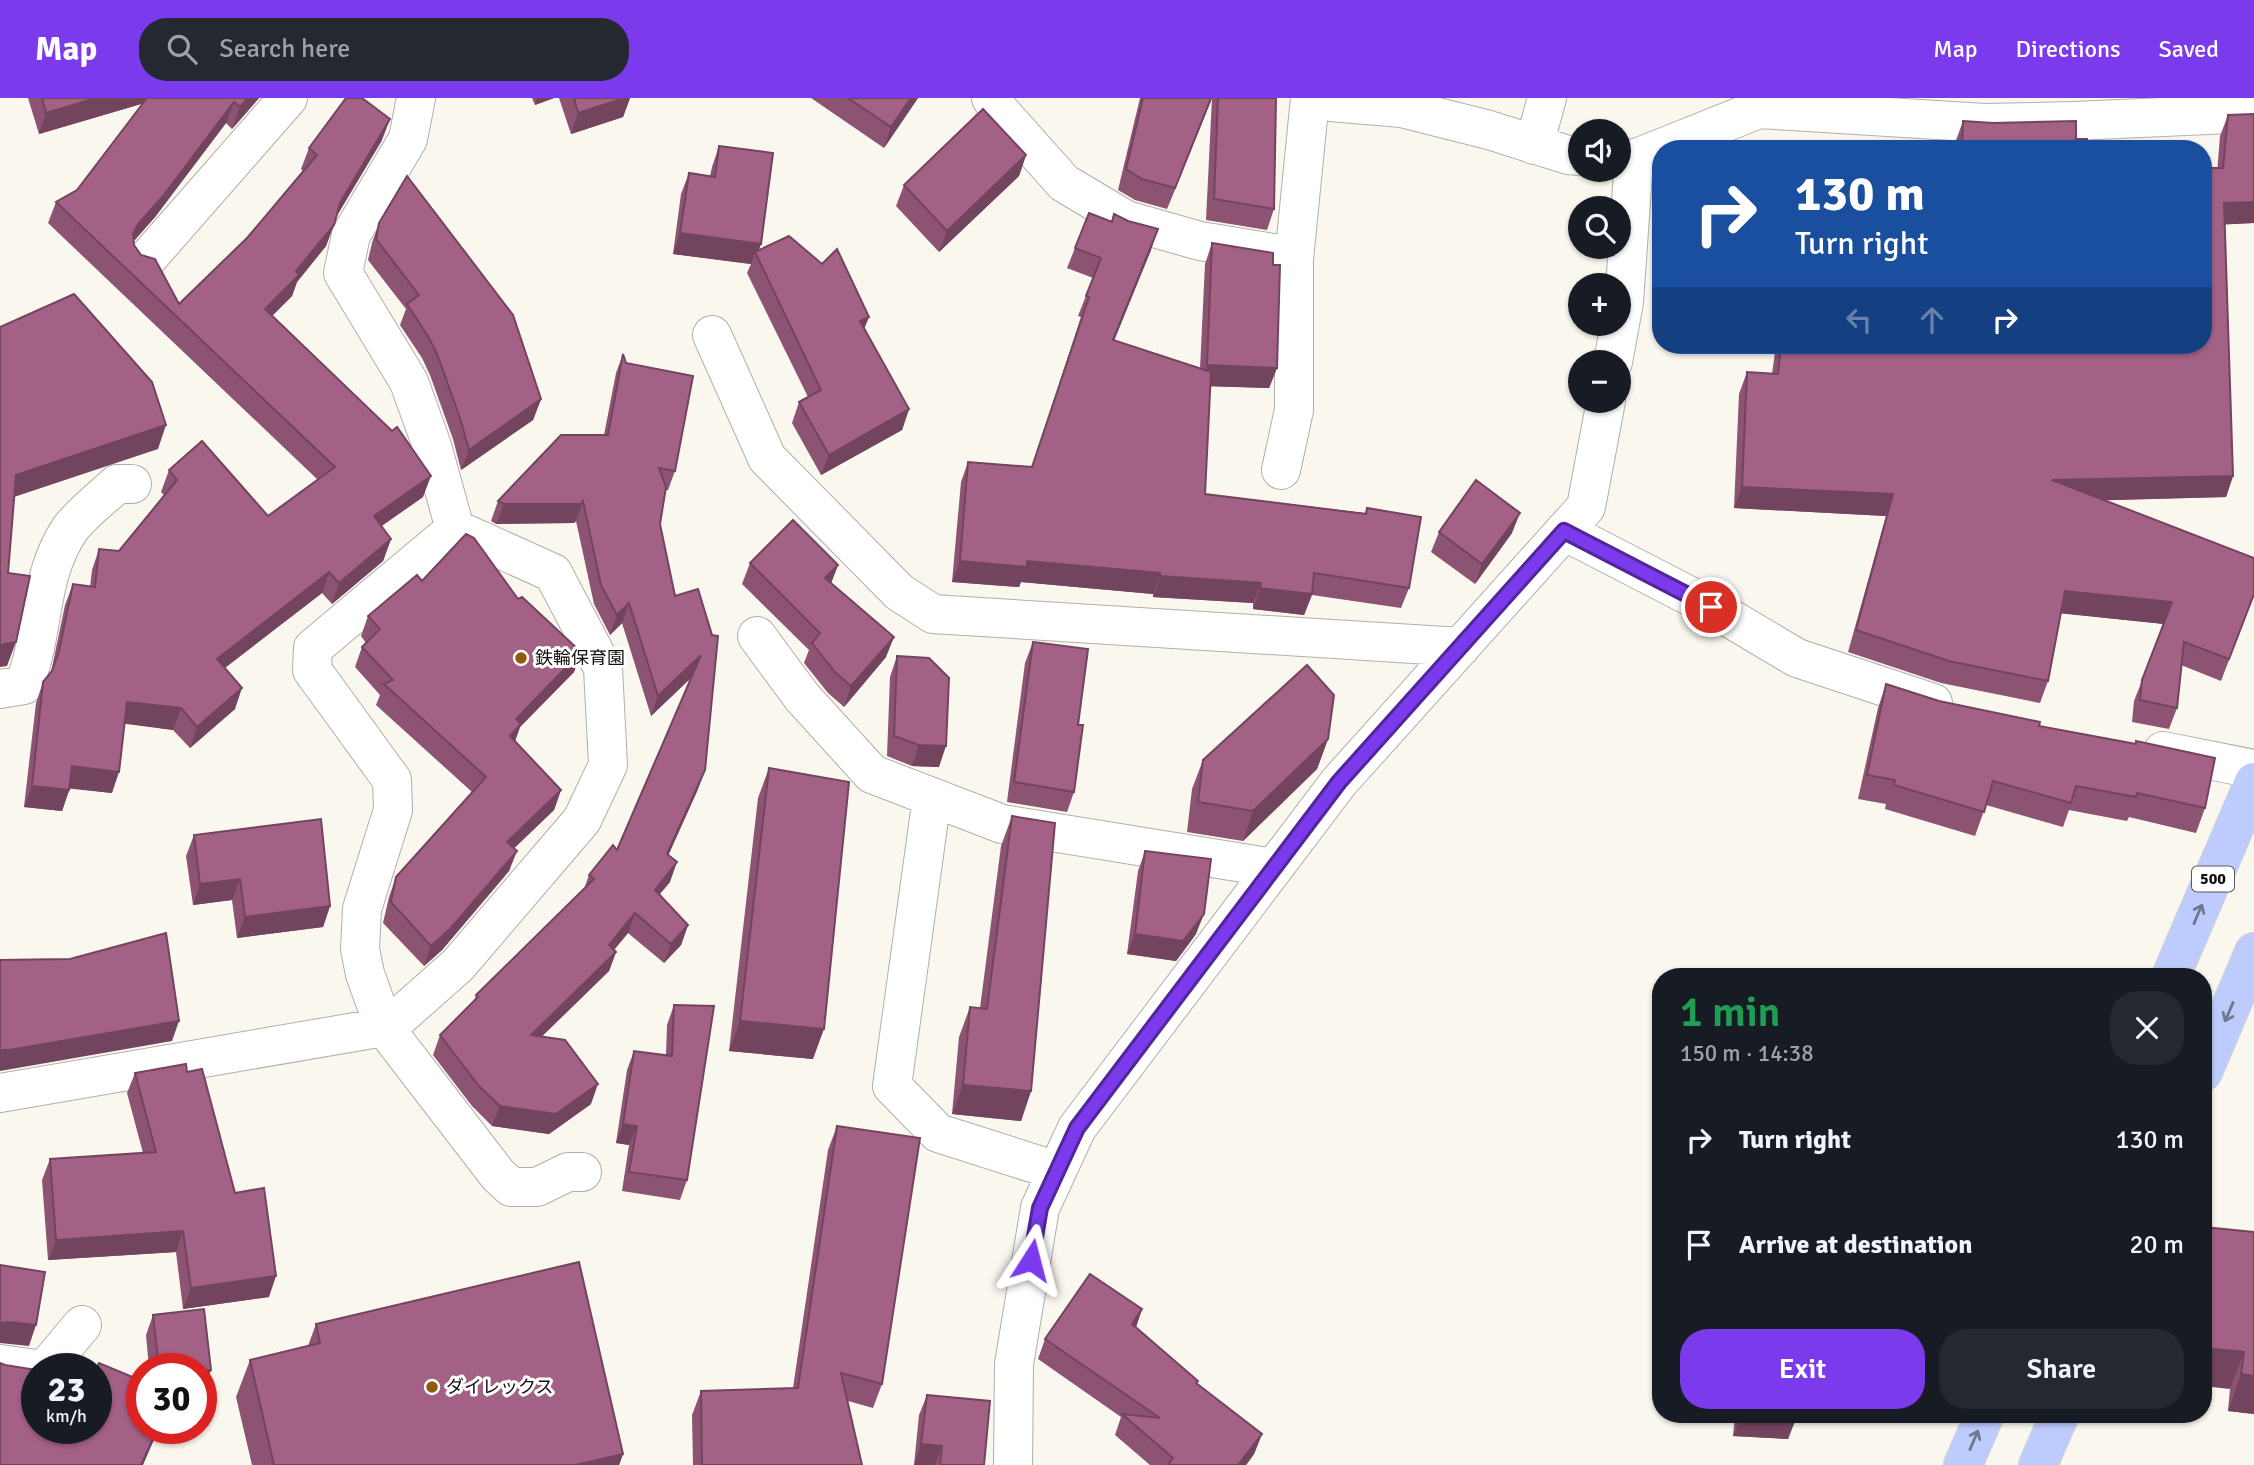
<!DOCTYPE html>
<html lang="en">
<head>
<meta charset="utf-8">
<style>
	:root { --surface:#171b24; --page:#242831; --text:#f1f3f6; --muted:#9ea1a6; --accent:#7c3aed }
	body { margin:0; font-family:Signika,"Noto Sans JP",sans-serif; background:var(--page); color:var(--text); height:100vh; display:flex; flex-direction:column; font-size:26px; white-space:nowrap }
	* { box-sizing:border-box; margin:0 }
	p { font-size:23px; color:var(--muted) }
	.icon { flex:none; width:38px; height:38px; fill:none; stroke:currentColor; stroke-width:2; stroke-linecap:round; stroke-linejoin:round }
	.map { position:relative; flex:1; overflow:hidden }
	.panel { position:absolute; left:1652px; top:870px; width:560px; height:455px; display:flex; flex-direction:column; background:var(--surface); border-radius:28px; box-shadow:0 2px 5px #0004 }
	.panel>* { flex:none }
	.guide { position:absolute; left:1652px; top:42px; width:560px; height:214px; border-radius:28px; box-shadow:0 2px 5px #0004; background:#1a4fa0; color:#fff; overflow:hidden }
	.controls { position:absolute; left:1568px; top:21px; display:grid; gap:14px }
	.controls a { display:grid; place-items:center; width:63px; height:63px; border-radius:50%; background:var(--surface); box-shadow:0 2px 5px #0004; font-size:35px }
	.speed { position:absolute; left:21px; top:1255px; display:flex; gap:14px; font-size:35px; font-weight:700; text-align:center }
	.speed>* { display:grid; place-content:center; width:91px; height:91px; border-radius:50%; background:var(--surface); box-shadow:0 2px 5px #0004; line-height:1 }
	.speed small { font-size:18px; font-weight:400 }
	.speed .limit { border:10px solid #d22; background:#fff; color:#111 }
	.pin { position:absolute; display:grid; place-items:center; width:60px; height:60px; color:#fff; margin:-30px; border:4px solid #fff; border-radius:50%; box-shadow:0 2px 7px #0007 }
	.me { position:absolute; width:77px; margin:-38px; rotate:9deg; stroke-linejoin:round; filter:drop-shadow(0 0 5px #0008) }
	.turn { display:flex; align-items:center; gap:24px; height:147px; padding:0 28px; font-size:32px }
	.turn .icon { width:91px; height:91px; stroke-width:2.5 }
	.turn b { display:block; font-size:49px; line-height:60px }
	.lanes { display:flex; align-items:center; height:66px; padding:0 28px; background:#0003; justify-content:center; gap:35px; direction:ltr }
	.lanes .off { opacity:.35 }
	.round { display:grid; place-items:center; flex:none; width:74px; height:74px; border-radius:28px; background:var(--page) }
	.headline { display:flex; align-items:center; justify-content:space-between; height:119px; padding:0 28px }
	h1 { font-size:42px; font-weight:600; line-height:52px; color:#1e9e55 }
	.primary-button { display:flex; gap:14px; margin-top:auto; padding:14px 28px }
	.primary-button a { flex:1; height:80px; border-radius:28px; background:var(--accent); color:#fff; font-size:28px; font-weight:600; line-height:80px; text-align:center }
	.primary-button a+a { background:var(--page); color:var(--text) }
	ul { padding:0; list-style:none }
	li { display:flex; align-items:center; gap:21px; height:105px; padding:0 28px }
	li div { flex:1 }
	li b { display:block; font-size:26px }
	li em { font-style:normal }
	header { display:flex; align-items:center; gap:42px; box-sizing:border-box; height:98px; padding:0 35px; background:var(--accent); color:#fff }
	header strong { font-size:33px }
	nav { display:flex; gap:38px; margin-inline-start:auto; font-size:24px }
	.search { width:490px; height:63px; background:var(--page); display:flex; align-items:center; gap:18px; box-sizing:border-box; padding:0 24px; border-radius:28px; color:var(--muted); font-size:26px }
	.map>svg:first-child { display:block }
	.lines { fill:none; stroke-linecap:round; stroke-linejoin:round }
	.minor-casing { stroke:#b1afa8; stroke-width:40 }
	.highway-casing { stroke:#d4d4d4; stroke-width:40 }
	.minor { stroke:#fff; stroke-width:38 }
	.highway { stroke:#bdccfd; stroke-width:38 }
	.wall { fill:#8d5373 }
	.shaded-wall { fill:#73445e }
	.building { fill:#a46186; stroke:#73445e; stroke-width:2 }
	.oneway { stroke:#707791 }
	.route-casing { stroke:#51269a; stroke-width:18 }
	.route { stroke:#7c3aed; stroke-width:12 }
	.poi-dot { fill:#905a0f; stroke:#fff; stroke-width:2.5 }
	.labels { text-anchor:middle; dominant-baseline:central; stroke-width:6; stroke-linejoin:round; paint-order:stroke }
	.shield { fill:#fff; stroke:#585856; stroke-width:2 }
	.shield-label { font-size:16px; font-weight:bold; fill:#11100e }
	.poi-label { font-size:18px; fill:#11100e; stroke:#fff; text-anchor:start }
</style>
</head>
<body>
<header>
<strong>Map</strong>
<div class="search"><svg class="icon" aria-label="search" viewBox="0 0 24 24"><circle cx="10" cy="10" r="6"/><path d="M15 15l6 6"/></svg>Search here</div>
<nav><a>Map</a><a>Directions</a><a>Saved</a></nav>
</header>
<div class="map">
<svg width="2254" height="1367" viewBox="0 0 2254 1367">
	<rect width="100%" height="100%" fill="#faf7ef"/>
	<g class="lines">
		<defs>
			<path id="minor" d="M991 0 997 10 1064 85 1126 122 1200 143 1273 155 1294 161
				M1320 0 1331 4 1402 10 1489 32 1568 57 1580 58
				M1534 47 1547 0
				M1619 60 1634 61 1759 11 1985 25 2074 23 2254 15
				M147 161 288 0
				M712 237 767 360 899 494 933 516 1461 549
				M1613 264 1624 204 1634 61
				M1281 372 1294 312V161L1310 0
				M455 431 313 550 312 572 392 682 393 712 362 811 360 851 365 876 384 929 498 1077 511 1089H537L568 1074H582
				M1564 433 1711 509 1797 560 1933 605
				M757 538 802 599 872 676 1002 726 1274 770
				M0 591 24 587C45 535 37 480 70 431 81 416 103 399 117 386H132
				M2163 653 2254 671
				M932 699 892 988 938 1035 1057 1073
				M0 995 384 929 397 921 458 867 582 722 608 667 603 570 553 475 455 431 432 348 409 284 343 175 351 137 408 41 416 0
				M0 1266 37 1271
				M46 1270 82 1227
				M1013 1367 1014 1266 1040 1110 1077 1030 1339 684 1586 409 1606 303"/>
			<path id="highway" d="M2171 878 2254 684
				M2203 974 2254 854
				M1963 1367 1985 1316
				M2038 1367 2060 1316"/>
		</defs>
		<use href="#minor" class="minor-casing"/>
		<use href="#highway" class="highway-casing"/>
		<use href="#minor" class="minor"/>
		<use href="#highway" class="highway"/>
	</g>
	<path class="wall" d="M28 0H259L232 31 226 25 155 119 134 143V147L179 206 247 140 303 73 301 71 309 50 382 42 336 119 326 148 297 184 292 198 272 218 423 399 381 428 391 441 383 463 332 506 322 495 225 570 235 611 190 650 173 632 125 625 112 695 70 690 62 713 24 709 36 605 43 584 51 574 65 507 73 486 90 489 92 472 99 451 119 453 164 397 161 394 169 372 268 418 318 382 48 125 56 104 77 92 144 5 39 36Z
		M532 0H554L535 7Z
		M559 0H630L623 19 571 36Z
		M811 0H918L884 50Z
		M1140 0H1212L1167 111 1135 102 1118 92Z
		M1212 0H1276L1274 111 1267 132 1206 122Z
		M2254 16V125L2225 126 2233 378 2226 399 2104 402 2254 497 2221 583 2181 567 2177 610 2169 631 2132 624 2134 603 2164 526 2061 515 2048 583 2040 605 1941 585 1848 554 1886 418 1734 410 1739 296 1747 274 1772 276 1776 247H2203L2220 38 2228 17Z
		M1963 23 2076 41 2087 51H1955V45Z
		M719 48 759 152 864 231 909 311 902 332 821 377 792 325 799 304 808 299 747 175 751 166 673 156 681 96 689 75 710 78 712 69Z
		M1026 57 1019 78 939 154 896 108 904 87Z
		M1114 116 1151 152 1114 243 1200 271 1205 166 1212 145 1273 167 1277 270 1269 290 1210 288 1205 396 1365 415 1367 410 1409 490 1401 510 1312 497 1304 517 1253 511V505L1153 499V496L1021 484 1019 489 952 484 961 384 968 364 1032 369 1081 219 1078 218 1093 180 1067 170 1075 150 1111 124Z
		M379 125 541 301 533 322 461 372 453 341 430 277 422 260 400 227 406 211 368 162 372 145Z
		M623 256 626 265 675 373 668 392H665L660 426 675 498 698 491V691L668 757 670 784 659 797 688 827 681 847 664 865 628 835 614 852 616 854 609 873 542 938 591 1006 549 1036 492 1028 472 1008 433 957 440 937 474 903 476 897 584 791 589 777 617 752 692 579 651 618 622 525 610 537 594 506 576 423 574 425 496 426 491 423 498 403 604 337 616 275Z
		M1439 434 1512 435 1475 486 1431 454Z
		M750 465 838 467 831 485 886 559 844 609 828 595 804 565 809 552 742 486Z
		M422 483 518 501 581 554 574 574 520 629 515 643 561 692 554 712 514 750 509 773 442 852 424 868 383 825 389 799 396 779 472 694 376 607 380 597 355 569 362 549 366 545 361 538 368 518Z
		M1033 544 1078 627 1074 694 1067 714 1007 704 1025 565Z
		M897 558 939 669 912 668 887 658 890 579Z
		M1886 586 1939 603 2039 628 2135 646 2205 710 2196 735 2129 719 2127 723 2069 712 2063 729 1986 707 1975 738 1885 711 1886 706 1858 701 1878 610Z
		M1328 641 1317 671 1243 743 1187 734 1192 691 1203 662Z
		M769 670 813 961 729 953 758 700Z
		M1012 718 1031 993 1021 1023 952 1016 959 939 970 909 980 910 1001 748Z
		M194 737 330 808 323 829 237 840 232 802 193 807 186 758Z
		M1145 753 1196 836 1176 863 1127 856 1138 773Z
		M674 907 687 1082 680 1102 622 1093 629 1047 616 1045 627 972 634 953 666 957 667 927Z
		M187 974 235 1095 269 1199 183 1211 176 1154 48 1162 42 1082 50 1061 143 1055 127 995 135 975Z
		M837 1028 882 1286 873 1310 848 1303 862 1367H693L692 1317 701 1293 793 1290 828 1052Z
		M2254 1134V1316L2228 1313 2230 1291Z
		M204 1211 211 1272 203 1293H201V1270H149L146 1237 153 1217Z
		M1142 1211 1136 1229 1197 1286 1262 1336 1254 1356 1246 1367H1150L1115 1337 1121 1319 1038 1261 1045 1241Z
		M316 1226 623 1356 619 1367H252L236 1299 250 1262 308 1248Z
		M927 1297 984 1367H914L919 1317Z
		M1735 1316H1796L1788 1341 1733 1338Z"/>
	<path class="shaded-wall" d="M96 0H155V2L39 36 46 15Z
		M248 0H259L232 31 240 9Z
		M537 0H554L535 7Z
		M625 0H630L623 19 571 36 578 15Z
		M911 0H918L884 50 891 29Z
		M1211 0H1212L1167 111 1175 90Z
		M234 4 226 25 155 119 130 147 133 136 138 126Z
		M390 21 382 42 332 126 340 105Z
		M1026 57 1019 78 939 154 947 133Z
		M2254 104V125L2216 127 2224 105Z
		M334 127 326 148 297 184 292 198 257 233 265 211Z
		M1158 131 1151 152 1105 263 1113 242Z
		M680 135 761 146 757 159 755 154 751 166 673 156Z
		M869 219 861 239 860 223Z
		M1207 267 1277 270 1269 290 1200 288Z
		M541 301 533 322 461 372 469 352Z
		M909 311 902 332 821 377 829 357Z
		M166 327 158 351 8 401 16 377Z
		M431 378 423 399 366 439 374 418Z
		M2233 378 2226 399 2044 404 2052 382Z
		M1742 389 1893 396 1886 418 1734 410Z
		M583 403 576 423 574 425 496 426 504 406Z
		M1520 415 1512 435 1475 486 1482 466Z
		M391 441 383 463 332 506 339 485Z
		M960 463H1027L1160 475 1153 496 1021 484 1019 489 952 484Z
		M838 467 830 488 825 480Z
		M329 474 322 495 209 582 217 561Z
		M1160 478 1261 485 1253 505 1153 499Z
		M1260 490 1312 496 1304 517 1253 511Z
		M2065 493 2172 504 2164 526 2057 515Z
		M629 505 622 525 610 537 617 517Z
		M894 539 886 559 844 609 851 588Z
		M16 544 7 568 0 569V548L4 546Z
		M581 554 574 574 520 629 514 646 503 659 516 621Z
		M701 557 694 577 651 618 658 598Z
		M242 590 235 611 190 650 197 629Z
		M127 604 181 610 173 632 119 625Z
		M1328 641 1317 671 1243 743 1253 713Z
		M919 647 946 648 939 669 912 668Z
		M72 668 119 674 112 695 64 690Z
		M705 672 698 691 660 776 667 756Z
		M32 688 69 692 62 713 24 709Z
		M561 692 554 712 499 765 507 744Z
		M517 753 509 773 442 852 424 868 431 848Z
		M677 764 670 784 647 811 655 792Z
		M240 781 232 802 193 807 200 786Z
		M330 808 323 829 237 840 245 819Z
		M635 815 628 835 602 866 609 847Z
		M1204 816 1196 836 1176 863 1127 856 1135 836Z
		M688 827 681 847 664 865 671 846Z
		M616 854 609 873 524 956 531 937Z
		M179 923 172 943 0 973V952Z
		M740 923 824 931 813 961 729 953Z
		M598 986 591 1006 549 1036 492 1028 500 1008Z
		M963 987 1031 993 1021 1023 952 1016Z
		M623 1026 637 1028 629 1047 616 1045Z
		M183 1133 176 1154 48 1162 56 1142Z
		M276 1178 269 1199 183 1211 191 1190Z
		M1142 1211 1135 1232 1132 1226Z
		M10 1224 36 1227 29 1248 0 1245V1225Z
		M2203 1250 2244 1254 2230 1291 2203 1288Z
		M211 1272 203 1293H201V1273Z
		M2241 1276 2254 1278V1316L2228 1313Z
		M1741 1318 1796 1321 1788 1341 1733 1338Z
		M158 1330H159L143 1367H141Z
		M1262 1336 1254 1356 1246 1367H1238Z
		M921 1346 942 1348 935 1367H914Z
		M623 1356 619 1367H576Z"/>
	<path class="building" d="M42 0H96L46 15Z
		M147 0H248L240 9 234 4 163 98 138 126 133 136 134 147 141 157 155 161 179 206 247 140 317 57 309 50 346 0H362L390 21 340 105 334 127 296 173 299 177 265 211 392 333 397 329 431 378 374 418 391 441 339 485 329 474 217 561 242 590 197 629 181 610 127 604 119 674 72 668 69 692 32 688 43 584 52 573 59 553 73 486 95 489 99 451 119 453 177 382 169 372 202 343 268 418 335 369 56 104 77 92Z
		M574 0H625L578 15Z
		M848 0H911L891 29Z
		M1143 0H1211L1175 90 1142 81 1126 71Z
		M1218 0H1276L1274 111 1214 101Z
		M983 11 1026 57 947 133 904 87Z
		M2254 16V104L2224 105 2233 378 2052 382 2254 460V496L2229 561 2184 544 2177 610 2140 602 2142 582 2172 504 2065 493 2048 583 1949 563 1856 532 1893 396 1742 389 1747 274 1778 276 1781 247H2203V70H2223L2228 17Z
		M1963 23 1993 25 2076 23V41H2087V51H1962Z
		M719 48 773 55 761 146 680 135 689 75 715 79Z
		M407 78 513 217 541 301 469 352 460 320 437 256 429 240 407 206 419 197 376 141 379 125Z
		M1089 115 1112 124 1114 116 1128 123 1158 131 1113 242 1211 274 1205 396 1366 416 1367 410 1421 419 1409 490 1314 475 1312 496 1260 490 1261 485 1160 478V475L1027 463V469L960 463 968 364 1032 369 1089 199 1086 198 1101 160 1075 150Z
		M789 138 822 166 837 151 869 219 860 223 909 311 829 357 799 304 821 292 755 154Z
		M1212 145 1273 155V167H1280L1277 270 1207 267Z
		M74 196 152 284 166 327 16 377 8 475 30 478 16 544 4 546 0 548V229Z
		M623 256 626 265 693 278 675 373 659 370 666 389 660 426 675 498 698 491 712 537 718 538 705 672 667 756 677 764 655 792 688 827 671 846 635 815 609 847 616 854 531 937 565 942 598 986 556 1016 500 1008 479 988 440 937 478 899 476 897 594 781 589 777 613 747 617 752 701 557 658 598 629 505 617 517 601 487 583 403 581 406H504L498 403 561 337H608Z
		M1476 382 1520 415 1482 466 1439 434Z
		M793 422 838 467 825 480 894 539 851 588 835 574 812 545 820 535 750 465Z
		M466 436 474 440 518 501 522 499 581 554 516 621 521 626 510 638 561 692 507 744 517 753 450 831 431 848 391 804 396 779 486 679 384 586 393 582 362 549 380 531 368 518 417 477 422 483Z
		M1033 544 1088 551 1078 627H1083L1074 694 1014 684Z
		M897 558 929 560 949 580 946 648 919 647 894 638Z
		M1307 567 1334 597 1328 641 1253 713 1198 704 1203 662Z
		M1886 586 1939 603 2040 624 2039 628 2136 646V643L2215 660 2205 710 2137 695 2136 699 2076 688 2071 705 1993 683 1984 714 1894 687 1895 682 1867 677Z
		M769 670 849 684 824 931 740 923Z
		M1012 718 1055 725 1031 993 963 987 970 909 987 911Z
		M321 721 330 808 245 819 240 781 200 786 194 737Z
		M1145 753 1211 761 1204 816 1183 843 1135 836Z
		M166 835 179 923 9 952H0V862L70 861Z
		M674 907 714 908 687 1082 629 1074 637 1028 623 1026 634 953 672 958Z
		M186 966 187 974 202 971 235 1095 264 1090 276 1178 191 1190 183 1133 56 1142 50 1061 156 1054 135 975Z
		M837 1028 920 1040 882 1286 841 1275 862 1367H702L701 1293 798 1290Z
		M2204 1129 2254 1134V1278L2241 1276 2244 1254 2203 1250Z
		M579 1164 623 1356 576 1367H274L250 1262 320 1245 316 1226Z
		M0 1167 45 1174 36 1227 10 1224 0 1225Z
		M1090 1176 1142 1211 1132 1226 1198 1283 1196 1285 1262 1336 1238 1367H1168L1173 1360 1122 1316 1160 1320 1045 1241Z
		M204 1211 211 1272 201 1273V1270H159L153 1217Z
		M0 1265 5 1267 37 1272V1330H96V1272L99 1265 142 1283V1330H158L141 1367H0Z
		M927 1297 990 1303 984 1367H940L942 1348 921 1346Z
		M1741 1316H1796V1321L1741 1318Z"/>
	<defs><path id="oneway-shaft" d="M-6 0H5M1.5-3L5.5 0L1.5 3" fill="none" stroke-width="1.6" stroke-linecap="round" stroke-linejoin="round" transform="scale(1.75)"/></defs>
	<g class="oneway">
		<use href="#oneway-shaft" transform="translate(2198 816) rotate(-67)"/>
		<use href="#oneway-shaft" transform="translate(2229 914) rotate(113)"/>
		<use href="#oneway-shaft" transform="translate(1974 1342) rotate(-67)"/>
	</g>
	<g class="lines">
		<defs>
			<path id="route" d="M1031 1162 1040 1110 1077 1030 1339 684 1564 433 1711 509"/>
		</defs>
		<use href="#route" class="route-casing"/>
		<use href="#route" class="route"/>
	</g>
	<g class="poi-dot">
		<circle cx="521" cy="560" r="7"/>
		<circle cx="432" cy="1289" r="7"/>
	</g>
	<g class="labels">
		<rect class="shield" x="2192" y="768.5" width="42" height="25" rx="5"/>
		<g class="shield-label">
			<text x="2213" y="781">500</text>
		</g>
		<g class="poi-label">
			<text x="535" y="560">鉄輪保育園</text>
			<text x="446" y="1289">ダイレックス</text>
		</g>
	</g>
</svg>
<div class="controls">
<a><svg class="icon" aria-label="sound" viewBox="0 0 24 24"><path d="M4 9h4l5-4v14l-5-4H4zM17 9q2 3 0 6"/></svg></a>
<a><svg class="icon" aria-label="search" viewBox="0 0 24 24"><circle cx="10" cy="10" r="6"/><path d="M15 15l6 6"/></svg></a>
<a>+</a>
<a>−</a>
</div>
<div class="speed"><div>23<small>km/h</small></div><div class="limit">30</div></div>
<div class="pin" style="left:1711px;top:509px;background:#d93025"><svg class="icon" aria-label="arrive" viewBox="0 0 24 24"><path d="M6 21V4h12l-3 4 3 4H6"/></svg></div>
<svg class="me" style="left:1031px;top:1162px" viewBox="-20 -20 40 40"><path d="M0-17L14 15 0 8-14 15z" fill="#7c3aed" stroke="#fff" stroke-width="4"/></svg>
<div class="guide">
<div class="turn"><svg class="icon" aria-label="right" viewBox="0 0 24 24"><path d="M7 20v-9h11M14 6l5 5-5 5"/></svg><div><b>130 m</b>Turn right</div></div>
<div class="lanes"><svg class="icon off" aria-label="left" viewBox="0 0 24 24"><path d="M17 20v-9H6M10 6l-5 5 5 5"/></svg><svg class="icon off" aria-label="ahead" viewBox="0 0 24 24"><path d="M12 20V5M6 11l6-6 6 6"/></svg><svg class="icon" aria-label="right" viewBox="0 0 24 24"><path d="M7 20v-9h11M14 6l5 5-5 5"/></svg></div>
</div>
<section class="panel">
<div class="headline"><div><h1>1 min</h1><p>150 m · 14:38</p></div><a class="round"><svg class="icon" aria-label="close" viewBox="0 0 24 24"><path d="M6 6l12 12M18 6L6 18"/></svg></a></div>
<ul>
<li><svg class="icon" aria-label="right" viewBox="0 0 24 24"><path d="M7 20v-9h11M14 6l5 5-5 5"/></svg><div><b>Turn right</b></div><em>130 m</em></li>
<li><svg class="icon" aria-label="arrive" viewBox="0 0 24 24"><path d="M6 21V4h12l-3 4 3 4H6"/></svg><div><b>Arrive at destination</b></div><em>20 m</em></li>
</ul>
<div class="primary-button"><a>Exit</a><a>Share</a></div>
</section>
</div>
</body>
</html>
